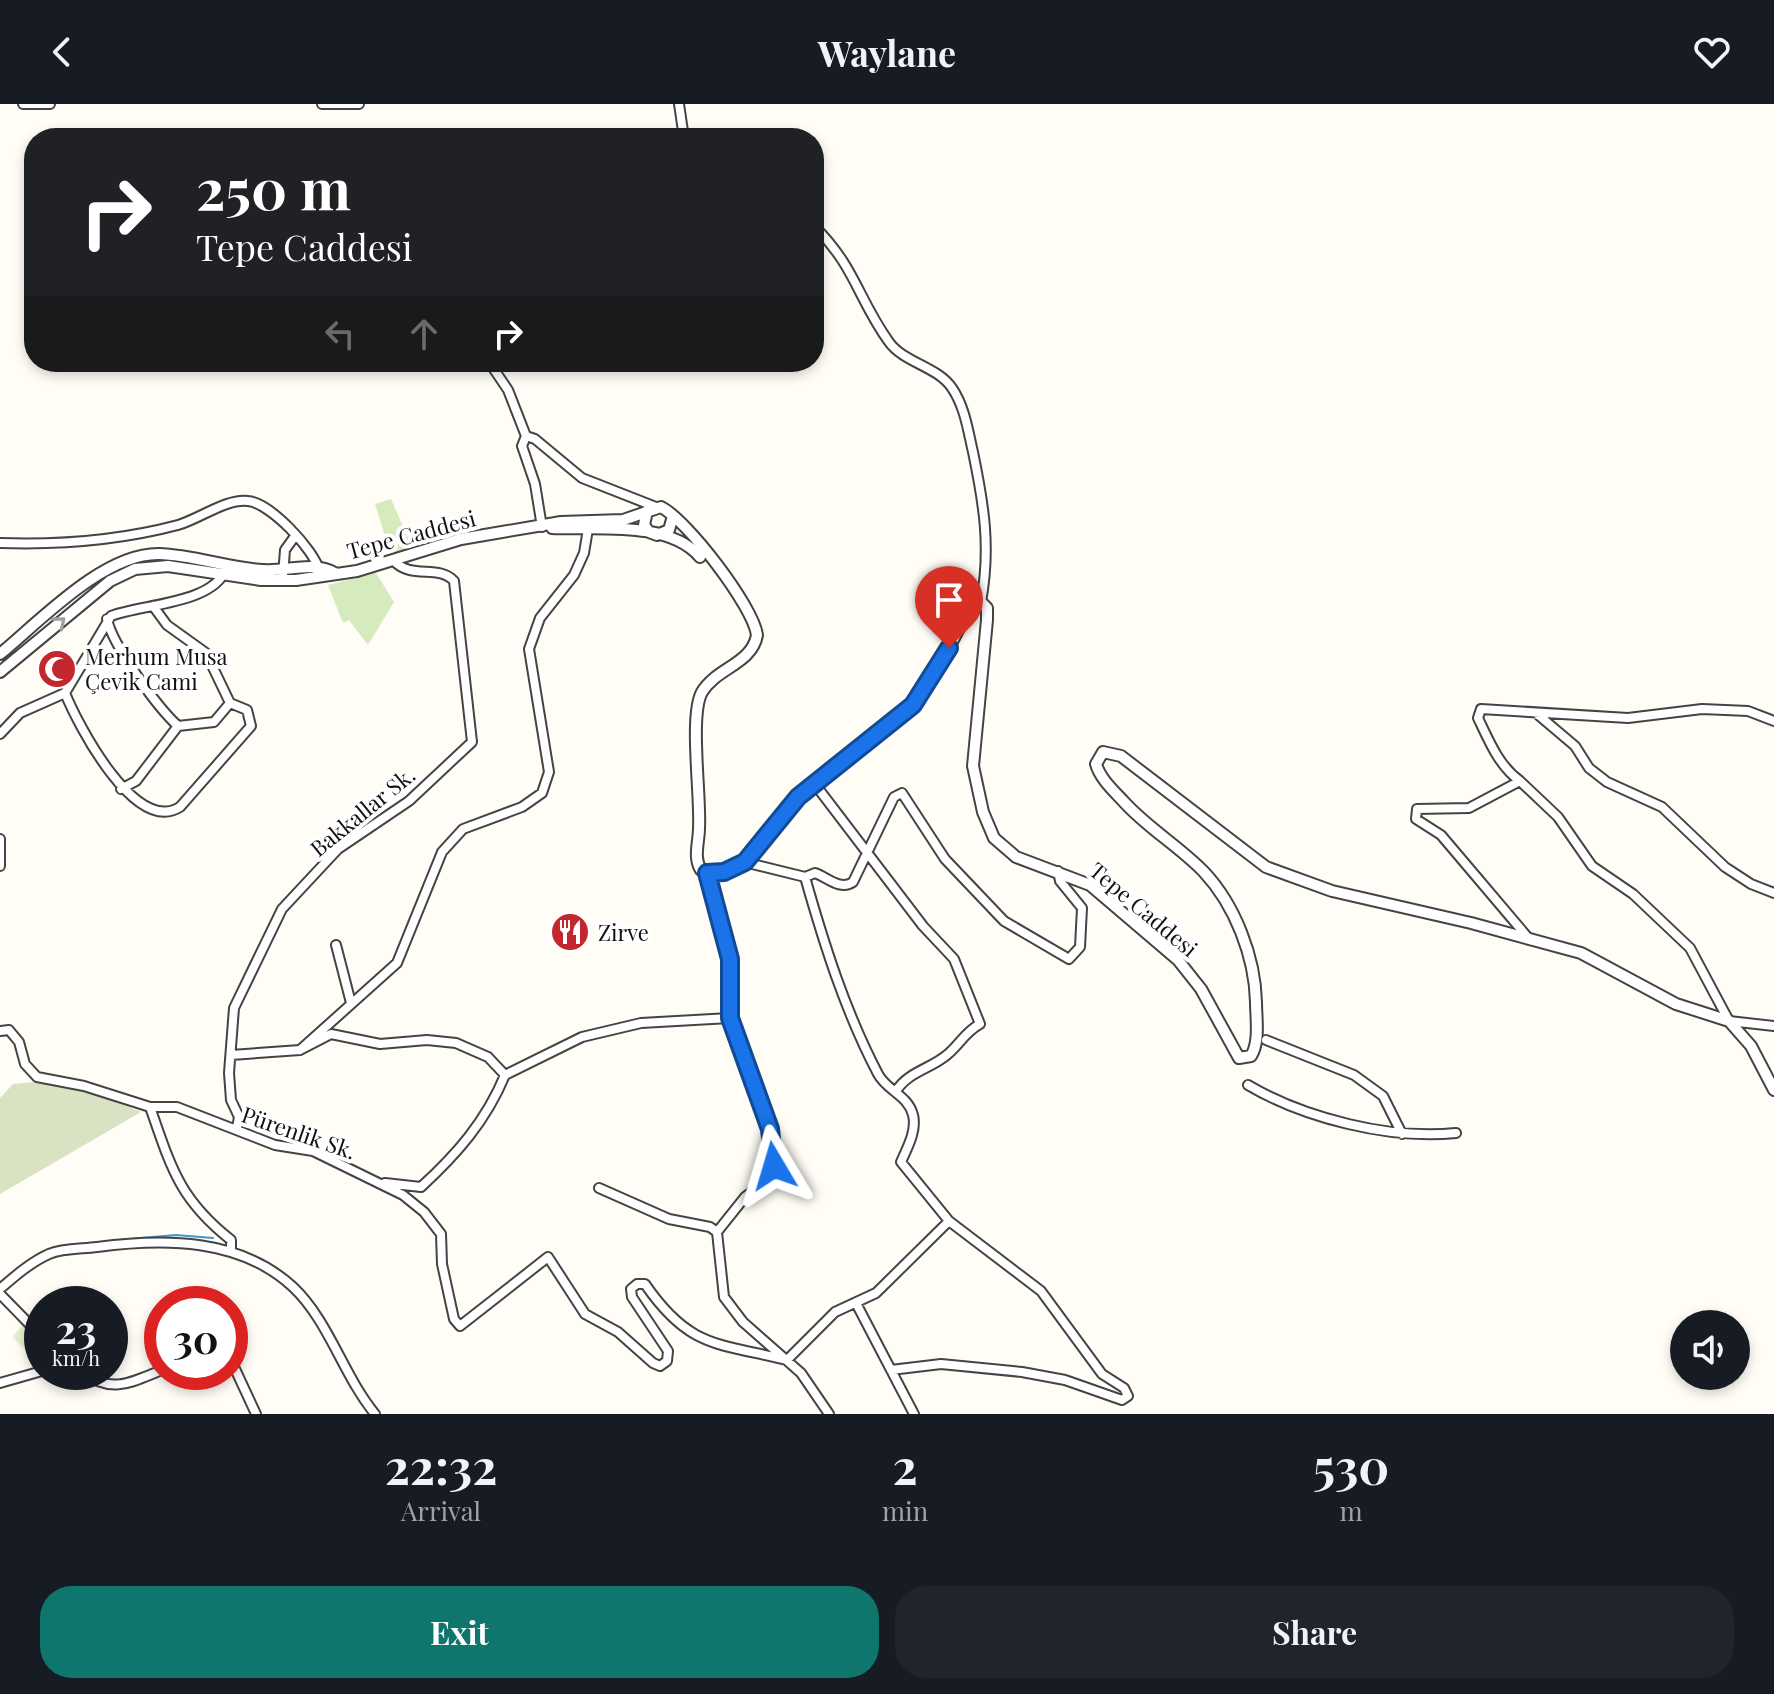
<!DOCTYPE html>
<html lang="en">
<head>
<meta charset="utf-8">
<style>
	:root { --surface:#171b24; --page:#20242c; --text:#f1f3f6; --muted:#9ea1a6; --accent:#0f766e }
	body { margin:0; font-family:"Playfair Display",serif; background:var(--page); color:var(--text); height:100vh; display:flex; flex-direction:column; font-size:30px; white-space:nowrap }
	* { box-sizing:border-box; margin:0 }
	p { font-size:26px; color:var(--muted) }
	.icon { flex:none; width:44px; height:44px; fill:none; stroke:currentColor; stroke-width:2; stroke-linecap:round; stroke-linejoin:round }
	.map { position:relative; height:1310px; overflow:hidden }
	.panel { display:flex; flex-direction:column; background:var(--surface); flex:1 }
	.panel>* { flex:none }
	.hud { position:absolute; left:24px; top:24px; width:800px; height:244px; border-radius:32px; box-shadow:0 4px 12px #0003; background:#202124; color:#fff; overflow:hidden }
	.controls { position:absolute; left:1670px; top:1206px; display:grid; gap:16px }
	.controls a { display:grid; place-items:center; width:80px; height:80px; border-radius:50%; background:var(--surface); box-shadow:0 4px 12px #0003; font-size:40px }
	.speed { position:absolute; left:24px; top:1182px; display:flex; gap:16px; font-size:40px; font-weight:700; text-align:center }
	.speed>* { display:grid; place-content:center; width:104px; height:104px; border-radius:50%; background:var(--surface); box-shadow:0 4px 12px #0003; line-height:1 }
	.speed small { font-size:20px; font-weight:400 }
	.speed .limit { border:12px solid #d22; background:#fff; color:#111 }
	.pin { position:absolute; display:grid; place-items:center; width:68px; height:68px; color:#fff; margin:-82px -34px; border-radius:50% 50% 50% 0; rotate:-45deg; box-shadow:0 0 8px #0007 }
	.pin .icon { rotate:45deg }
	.me { position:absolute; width:88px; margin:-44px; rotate:353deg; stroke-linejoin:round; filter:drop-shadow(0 0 6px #0008) }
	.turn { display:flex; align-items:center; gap:28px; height:168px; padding:0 40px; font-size:36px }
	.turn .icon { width:104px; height:104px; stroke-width:2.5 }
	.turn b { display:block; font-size:56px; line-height:68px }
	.lanes { display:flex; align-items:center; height:76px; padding:0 40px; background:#0003; justify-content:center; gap:40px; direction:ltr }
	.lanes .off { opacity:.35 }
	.eta { display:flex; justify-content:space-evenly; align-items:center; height:136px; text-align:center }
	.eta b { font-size:48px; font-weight:700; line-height:56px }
	.primary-button { display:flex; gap:16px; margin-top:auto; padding:16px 40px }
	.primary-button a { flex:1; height:92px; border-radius:32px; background:var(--accent); color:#fff; font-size:32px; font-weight:700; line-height:92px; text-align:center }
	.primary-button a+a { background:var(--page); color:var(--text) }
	header { display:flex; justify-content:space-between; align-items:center; height:104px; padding:0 40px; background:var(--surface); font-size:36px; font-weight:700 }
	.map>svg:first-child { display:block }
	.green { fill:#d5ebbd }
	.cemetery { fill:#d9e3c4 }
	.pitch { fill:#e6f2cf }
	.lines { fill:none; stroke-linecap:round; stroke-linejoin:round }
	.stream { stroke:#3f96cf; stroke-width:2 }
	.minor-casing { stroke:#444; stroke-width:12 }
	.tertiary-casing { stroke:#444; stroke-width:14 }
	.minor { stroke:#fff; stroke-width:8 }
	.tertiary { stroke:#fff; stroke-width:10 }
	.oneway { stroke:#a0a0a0 }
	.route-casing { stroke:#114b97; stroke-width:20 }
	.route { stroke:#1a73e8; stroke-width:14 }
	.labels { text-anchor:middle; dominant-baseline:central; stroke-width:8; stroke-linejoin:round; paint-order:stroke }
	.street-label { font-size:22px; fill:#111; stroke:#fff }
	.poi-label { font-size:22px; fill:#111; stroke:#fff; text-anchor:start }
</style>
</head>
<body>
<header><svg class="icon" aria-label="back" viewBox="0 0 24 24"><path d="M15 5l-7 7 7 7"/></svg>Waylane<svg class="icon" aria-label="heart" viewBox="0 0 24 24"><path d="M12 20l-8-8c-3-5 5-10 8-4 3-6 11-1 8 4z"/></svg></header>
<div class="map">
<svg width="1774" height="1310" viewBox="0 0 1774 1310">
	<rect width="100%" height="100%" fill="#fffdf5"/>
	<path class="green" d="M391 395 414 448 392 455 375 400Z
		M376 469 394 498 368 541 349 516 343 519 328 481Z"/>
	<path class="cemetery" d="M34 978 84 985 141 1008 0 1090V994L13 980Z"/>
	<path class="pitch" d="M23 1221 42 1240V1250L36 1256 12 1233Z"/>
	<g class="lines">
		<path class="stream" d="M119 1136 176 1131 213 1134"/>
		<defs>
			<path id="minor" d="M23 0H50
				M322 0H359
				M679 0 684 34
				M814 122C855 162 858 195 889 238 904 259 937 262 952 284 965 303 968 327 973 348 984 401 991 444 981 498
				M489 258 508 286 526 332
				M291 260 293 258
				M542 423 535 380 522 342 526 332 535 335 582 374 656 403
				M0 439C59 441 121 436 178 421 199 415 227 394 248 397 270 399 314 445 320 468
				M283 471 285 446 295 432
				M107 515C113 542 157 603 178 622
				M65 589C78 621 135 731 180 703L251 622 247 606 230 599 206 549 167 521 153 502
				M1536 609 1575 642 1589 664 1607 678 1662 703 1725 763 1751 780 1774 789
				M0 630 20 609 65 589 111 512C142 500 213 500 226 465
				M1520 677C1499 662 1489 637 1478 614L1481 605 1628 614 1702 605 1748 607 1774 617
				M814 679 923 822 954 855 980 920C965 928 960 940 948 950 931 965 909 967 896 987
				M121 685 136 677 178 622 214 618 230 599
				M0 735V762
				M744 758 805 773 815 769C827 773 840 787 853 778L894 693 902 689 945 755 1004 817 1069 855 1080 843 1082 804 1060 777 1058 767
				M707 769 730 855V914L770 1025 775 1051 766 1077 745 1093 717 1128 724 1193 743 1218 801 1269 829 1310
				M805 773C824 840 845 907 878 970 887 987 908 991 913 1011 917 1027 907 1044 901 1058L949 1117 1041 1187 1102 1270 1124 1284 1128 1292 1122 1296 1065 1276 1022 1268 941 1260 891 1266
				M1530 836 1441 731 1416 715 1417 705 1469 704 1520 677 1558 713 1592 762 1633 790 1690 844 1729 917 1774 922
				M336 841 351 899
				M0 927 9 926 19 938 25 960 37 973 84 982 150 1003H177L275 1041 313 1047 403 1091 424 1108 441 1130 442 1160 454 1215 460 1222 548 1153 585 1210 618 1228 653 1259 660 1262 667 1257 668 1247 632 1193 631 1185 637 1180H645C689 1244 717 1239 787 1256L835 1208 876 1189 949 1117
				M1266 936 1354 971 1383 992 1402 1030
				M300 946 397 859 442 748 463 725 522 703 542 689 549 668 529 545 540 514 574 471 584 449 588 425
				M231 951 300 946 331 930 380 940 427 936 456 939 488 953 505 971
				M1248 981C1304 1014 1390 1036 1456 1029
				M150 1003C171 1063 179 1095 231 1136V1147
				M237 1024 239 1013 231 996 229 969 234 904 282 805 338 745 409 697 472 638 454 477C438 460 412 476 394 457
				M385 1079 421 1083C457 1050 486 1017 505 971L582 933 641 919 730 914
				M599 1084 669 1115 710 1123 717 1128
				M0 1185C15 1172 31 1158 49 1150 63 1144 82 1145 97 1143 164 1134 240 1134 293 1183 329 1217 343 1271 375 1310
				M0 1190 42 1233
				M857 1201 914 1310
				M230 1254 256 1310
				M81 1268C113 1290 129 1279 162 1266
				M0 1279 42 1267"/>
			<path id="tertiary" d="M647 407 644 421 649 428 657 431 669 426 673 412
				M552 424C595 426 669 416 700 453
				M0 550C41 516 104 449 159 450 194 451 228 464 263 466 287 468 312 456 335 469
				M0 568 110 477 135 465 168 462 261 476H296L357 467 461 435 561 418 623 416 661 403C687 416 753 502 757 531 752 560 716 564 702 588 689 611 701 692 699 724 699 738 693 754 701 766L724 768 745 758 798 693 913 601 941 559 970 503 981 498 987 504V516L973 662 983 708 994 734 1016 753 1090 781 1178 856 1201 885 1239 954 1251 952C1260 938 1256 914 1256 898 1255 853 1235 801 1204 768 1180 743 1149 725 1125 699 1115 688 1100 675 1096 660L1103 648 1121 652 1266 763 1332 787 1471 819 1581 849 1676 900 1729 917 1751 942 1774 986"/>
		</defs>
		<use href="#minor" class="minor-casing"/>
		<use href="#tertiary" class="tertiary-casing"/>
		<use href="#minor" class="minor"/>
		<use href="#tertiary" class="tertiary"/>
	</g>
	<defs><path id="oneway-chevron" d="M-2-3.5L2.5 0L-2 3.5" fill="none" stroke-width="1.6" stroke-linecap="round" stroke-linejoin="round" transform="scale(2)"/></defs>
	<use class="oneway" href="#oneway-chevron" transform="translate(60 518) rotate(-39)"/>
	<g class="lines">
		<defs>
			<path id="route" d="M774 1062 770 1025 730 914V855L707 769 724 768 745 758 798 693 913 601 949 544"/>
		</defs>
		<use href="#route" class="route-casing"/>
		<use href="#route" class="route"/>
	</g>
	<defs>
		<symbol id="mosque-disc" viewBox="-11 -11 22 22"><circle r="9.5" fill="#c4262e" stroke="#fff"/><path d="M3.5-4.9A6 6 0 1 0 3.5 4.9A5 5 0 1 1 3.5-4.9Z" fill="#fff"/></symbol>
		<symbol id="restaurant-disc" viewBox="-11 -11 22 22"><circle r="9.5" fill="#c4262e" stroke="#fff"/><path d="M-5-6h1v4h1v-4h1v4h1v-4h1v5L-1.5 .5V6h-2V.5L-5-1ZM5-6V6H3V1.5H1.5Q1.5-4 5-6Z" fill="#fff"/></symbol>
	</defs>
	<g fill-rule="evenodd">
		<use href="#mosque-disc" x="35" y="543" width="44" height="44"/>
		<use href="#restaurant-disc" x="548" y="806" width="44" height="44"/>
	</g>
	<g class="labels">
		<g class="street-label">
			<text transform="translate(411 430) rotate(-15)">Tepe Caddesi</text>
			<text transform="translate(362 707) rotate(-39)">Bakkallar Sk.</text>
			<text transform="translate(1144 805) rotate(40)">Tepe Caddesi</text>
			<text transform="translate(299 1028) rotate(19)">Pürenlik Sk.</text>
		</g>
		<g class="poi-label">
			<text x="85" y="552">Merhum Musa<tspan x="85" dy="25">Çevik Cami</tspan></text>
			<text x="598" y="828">Zirve</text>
		</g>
	</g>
</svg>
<div class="controls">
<a><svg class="icon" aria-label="sound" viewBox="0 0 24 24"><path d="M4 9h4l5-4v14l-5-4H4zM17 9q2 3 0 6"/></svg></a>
</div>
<div class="speed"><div>23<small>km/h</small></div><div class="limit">30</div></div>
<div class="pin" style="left:949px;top:544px;background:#d93025"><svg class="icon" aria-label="arrive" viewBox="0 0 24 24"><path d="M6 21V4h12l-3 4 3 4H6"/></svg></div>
<svg class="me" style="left:774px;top:1062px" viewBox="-20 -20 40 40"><path d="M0-17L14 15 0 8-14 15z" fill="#1a73e8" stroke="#fff" stroke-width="4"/></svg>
<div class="hud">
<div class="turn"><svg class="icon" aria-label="right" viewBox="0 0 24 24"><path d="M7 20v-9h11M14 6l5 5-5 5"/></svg><div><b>250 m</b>Tepe Caddesi</div></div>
<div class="lanes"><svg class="icon off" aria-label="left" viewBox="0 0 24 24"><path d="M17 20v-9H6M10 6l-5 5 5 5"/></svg><svg class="icon off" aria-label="ahead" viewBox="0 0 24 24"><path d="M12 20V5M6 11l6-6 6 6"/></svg><svg class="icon" aria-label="right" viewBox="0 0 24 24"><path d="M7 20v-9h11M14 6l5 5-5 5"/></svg></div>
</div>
</div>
<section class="panel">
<div class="eta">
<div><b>22:32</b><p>Arrival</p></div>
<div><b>2</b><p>min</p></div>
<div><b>530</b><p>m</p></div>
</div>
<div class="primary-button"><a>Exit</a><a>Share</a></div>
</section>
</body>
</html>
